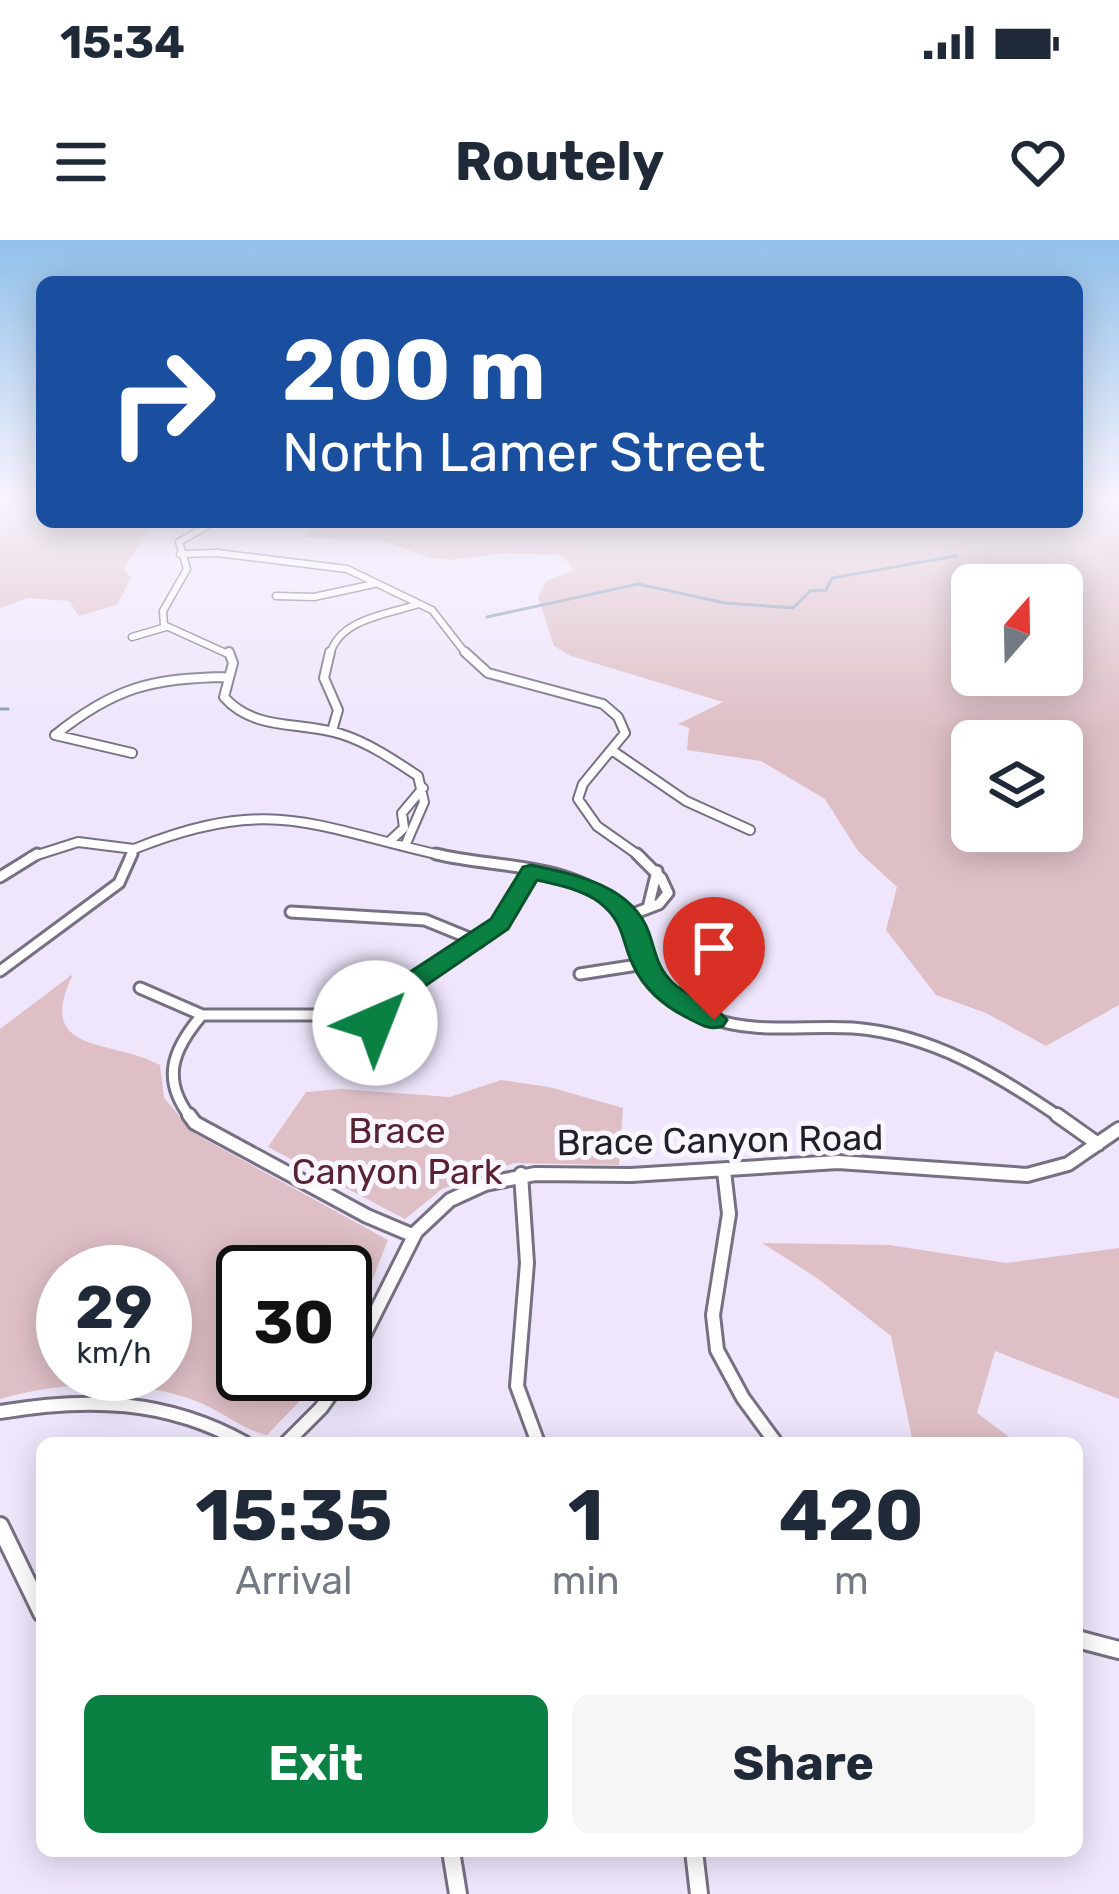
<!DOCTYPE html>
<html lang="en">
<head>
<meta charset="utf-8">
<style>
	:root { --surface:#fff; --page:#f6f6f7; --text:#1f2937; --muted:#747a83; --accent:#0b8043 }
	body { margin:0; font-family:Rubik,sans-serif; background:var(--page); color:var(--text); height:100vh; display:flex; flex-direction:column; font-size:45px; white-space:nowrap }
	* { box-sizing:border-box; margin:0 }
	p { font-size:39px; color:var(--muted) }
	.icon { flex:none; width:66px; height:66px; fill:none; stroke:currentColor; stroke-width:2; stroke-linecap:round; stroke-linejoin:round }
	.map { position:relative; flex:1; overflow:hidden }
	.drawer { position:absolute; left:36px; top:1197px; width:1047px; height:420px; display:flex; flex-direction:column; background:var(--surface); border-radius:18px; box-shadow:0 6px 30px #0003 }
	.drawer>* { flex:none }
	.hud { position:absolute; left:36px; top:36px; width:1047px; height:252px; border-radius:18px; box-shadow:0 6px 30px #0003; background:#1a4fa0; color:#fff; overflow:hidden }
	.needle { width:78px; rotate:20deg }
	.fabs { position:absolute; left:951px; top:324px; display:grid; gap:24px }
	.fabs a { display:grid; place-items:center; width:132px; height:132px; border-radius:18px; background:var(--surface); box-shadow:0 6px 30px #0003; font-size:60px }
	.speed { position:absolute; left:36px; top:1005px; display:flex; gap:24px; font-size:60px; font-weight:700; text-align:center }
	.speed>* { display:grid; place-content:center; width:156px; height:156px; border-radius:50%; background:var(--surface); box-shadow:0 6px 30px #0003; line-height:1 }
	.speed small { font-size:30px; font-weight:400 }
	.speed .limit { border:6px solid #111; border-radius:18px; background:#fff; color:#111 }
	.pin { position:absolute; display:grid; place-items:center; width:102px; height:102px; color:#fff; margin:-123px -51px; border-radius:50% 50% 50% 0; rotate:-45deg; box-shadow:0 0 12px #0007 }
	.pin .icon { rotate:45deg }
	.me { position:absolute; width:132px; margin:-66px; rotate:44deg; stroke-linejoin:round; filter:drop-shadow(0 0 9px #0008) }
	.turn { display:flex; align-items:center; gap:42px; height:252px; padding:0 48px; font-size:54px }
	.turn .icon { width:156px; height:156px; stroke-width:2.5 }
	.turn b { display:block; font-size:84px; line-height:102px }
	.eta { display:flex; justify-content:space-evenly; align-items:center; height:204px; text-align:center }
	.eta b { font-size:72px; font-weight:700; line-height:84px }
	.cta { display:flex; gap:24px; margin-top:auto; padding:24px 48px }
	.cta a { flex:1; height:138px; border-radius:18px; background:var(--accent); color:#fff; font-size:48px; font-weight:700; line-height:138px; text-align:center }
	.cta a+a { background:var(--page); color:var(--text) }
	.status { display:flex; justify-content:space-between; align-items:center; height:84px; padding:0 60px; background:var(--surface); direction:ltr }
	.status svg { height:33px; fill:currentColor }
	header { display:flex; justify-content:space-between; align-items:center; height:156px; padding:0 48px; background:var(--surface); font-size:54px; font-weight:700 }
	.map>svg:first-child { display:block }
	.green { fill:#debfc5; fill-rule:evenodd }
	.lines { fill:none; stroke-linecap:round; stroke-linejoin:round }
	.stream { stroke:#869cb2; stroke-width:3 }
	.minor-far4-casing { stroke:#776f82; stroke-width:9 }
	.minor-far3-casing { stroke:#776f82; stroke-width:12 }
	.minor-far2-casing { stroke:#776f82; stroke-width:15 }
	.minor-far1-casing { stroke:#776f82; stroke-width:18 }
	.minor-casing { stroke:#776f82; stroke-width:22 }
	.minor-far4 { stroke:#fff; stroke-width:6 }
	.minor-far3 { stroke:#fff; stroke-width:8 }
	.minor-far2 { stroke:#fff; stroke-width:9 }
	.minor-far1 { stroke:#fff; stroke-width:12 }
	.minor { stroke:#fff; stroke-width:16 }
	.route { fill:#0b8043; stroke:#07532c; stroke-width:3 }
	.labels { text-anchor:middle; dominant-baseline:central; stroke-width:10; stroke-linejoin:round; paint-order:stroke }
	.park-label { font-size:36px; fill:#592232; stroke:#f9f6ff }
	.street-label { font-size:36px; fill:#231f27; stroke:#f9f6ff }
</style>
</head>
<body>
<div class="status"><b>15:34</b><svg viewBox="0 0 49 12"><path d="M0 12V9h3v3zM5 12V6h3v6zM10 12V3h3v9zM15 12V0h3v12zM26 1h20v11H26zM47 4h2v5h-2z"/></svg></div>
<header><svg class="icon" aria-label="menu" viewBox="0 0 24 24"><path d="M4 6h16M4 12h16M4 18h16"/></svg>Routely<svg class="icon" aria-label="heart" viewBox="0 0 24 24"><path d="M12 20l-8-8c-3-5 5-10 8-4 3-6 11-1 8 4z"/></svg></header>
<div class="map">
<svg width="1119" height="1654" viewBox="0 0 1119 1654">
	<rect width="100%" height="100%" fill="#efe6fc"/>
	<path class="green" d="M0 258H42V282H152L124 329 131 338 117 365 79 376 69 361 28 358 0 368Z
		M1077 258H1119V765L1046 806 986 773 936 755 886 690 897 647 858 611 825 559 761 521 687 510 689 488 678 484 723 462 571 416 554 406 538 357 546 341 575 330 561 315 506 313 452 320 430 318 383 301 303 297 321 282H1077ZM972 345H1062V435H972ZM972 501H1062V591H972Z
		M73 734C34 815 109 798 160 825L164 858 195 894 388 1000 345 1110V1032H243V1134H326L267 1195C248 1192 222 1172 201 1163 139 1138 63 1141 0 1159V789ZM63 1032H165V1134H63Z
		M501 840 549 847 623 868 619 925 514 923 442 949 405 979 268 907 306 852 341 849 450 857Z
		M762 1003 889 1005 1006 1023 1119 1008V1159L995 1111 977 1173 1017 1203H913L891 1096 817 1038Z"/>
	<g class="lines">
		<path class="stream" d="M487 377 638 344 725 363 793 368 810 351 826 350 832 338 956 316
			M0 469H8"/>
		<defs>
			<path id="minor-far4" d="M214 282 179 302 187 329 163 371 164 385 230 415
				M180 314 217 313 347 329 432 370 467 415
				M276 356 314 357 374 344
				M132 397 166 387
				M330 415C338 380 386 374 416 365"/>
			<path id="minor-far3" d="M229 412 233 423 224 457C255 492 301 481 341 494 369 503 394 520 418 536L424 562 405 606
				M330 412 324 438 338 470 332 491
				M465 412 488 433 603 464 618 477 625 493 583 544 578 559 597 586 641 617
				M613 511 686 561 750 590
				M132 513 55 495C115 447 152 438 228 437
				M390 601 404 588 402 573 423 548
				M31 617 78 602 134 609
				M130 617 134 609C273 553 315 588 449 617"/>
			<path id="minor-far2" d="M436 614C493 628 563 622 611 661 657 697 627 744 708 777 754 795 804 785 853 788 932 794 998 835 1061 878
				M0 637 37 614
				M648 668 657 631
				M291 672 425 680 479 702
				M625 677 659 664 668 653 661 638 637 614
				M0 731 119 643 132 614
				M580 734 644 724
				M140 748 202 775H326L375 783 423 799
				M375 783 410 744 499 684 531 632
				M191 878C161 840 172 810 202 775"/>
			<path id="minor-far1" d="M189 875 195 883 367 976 412 995
				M1057 875 1098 904
				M724 931 729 974 713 1075 717 1110 743 1158 776 1203
				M521 934 527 1023 517 1146 538 1203
				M345 1133 416 992 450 960 485 944 535 934 631 935 838 922 1027 935 1068 924 1119 889
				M0 1172C87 1157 166 1159 245 1203
				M286 1203 321 1168 345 1134"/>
			<path id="minor" d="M0 1286 42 1373
				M1077 1399 1119 1410
				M451 1611 458 1654
				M694 1611 699 1654"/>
		</defs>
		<use href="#minor-far4" class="minor-far4-casing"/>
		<use href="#minor-far3" class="minor-far3-casing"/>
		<use href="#minor-far2" class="minor-far2-casing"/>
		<use href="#minor-far1" class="minor-far1-casing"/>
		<use href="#minor" class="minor-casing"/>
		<use href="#minor-far4" class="minor-far4"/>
		<use href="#minor-far3" class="minor-far3"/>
		<use href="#minor-far2" class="minor-far2"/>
		<use href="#minor-far1" class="minor-far1"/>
		<use href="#minor" class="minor"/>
	</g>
	<linearGradient id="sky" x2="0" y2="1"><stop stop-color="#91c0ea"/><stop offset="0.53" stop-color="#f8f4fe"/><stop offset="1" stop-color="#f8f4fe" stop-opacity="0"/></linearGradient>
	<rect width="1119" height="490" fill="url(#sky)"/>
	<path class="route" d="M531 625C573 634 632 645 649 693 656 713 657 728 673 743 689 758 714 763 727 780L723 786C709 791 700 784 688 778 666 767 645 750 634 727 621 702 626 683 599 662 581 649 558 645 537 640L508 689 419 750 385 790H366L362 783 366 776 401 738 491 679 523 627Z"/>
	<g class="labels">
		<g class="park-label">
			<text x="397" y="890">Brace<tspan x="397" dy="41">Canyon Park</tspan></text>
		</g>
		<g class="street-label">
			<text transform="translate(720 900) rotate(-1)">Brace Canyon Road</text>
		</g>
	</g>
</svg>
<div class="fabs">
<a><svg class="needle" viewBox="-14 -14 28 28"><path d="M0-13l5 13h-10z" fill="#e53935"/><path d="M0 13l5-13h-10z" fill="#747a83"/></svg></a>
<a><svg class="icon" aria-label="layers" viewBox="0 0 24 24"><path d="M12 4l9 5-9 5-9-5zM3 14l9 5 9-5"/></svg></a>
</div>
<div class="speed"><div>29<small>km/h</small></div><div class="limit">30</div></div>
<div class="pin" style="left:714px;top:780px;background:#d93025"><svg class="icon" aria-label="arrive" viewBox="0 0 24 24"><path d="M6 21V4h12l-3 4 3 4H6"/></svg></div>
<svg class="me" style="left:375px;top:783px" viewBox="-20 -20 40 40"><circle r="19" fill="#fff"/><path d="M0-13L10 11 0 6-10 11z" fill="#0b8043"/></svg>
<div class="hud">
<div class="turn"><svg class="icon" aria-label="right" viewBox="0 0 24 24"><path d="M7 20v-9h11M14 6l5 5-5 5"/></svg><div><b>200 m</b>North Lamer Street</div></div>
</div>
<section class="drawer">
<div class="eta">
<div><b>15:35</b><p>Arrival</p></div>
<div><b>1</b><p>min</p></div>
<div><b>420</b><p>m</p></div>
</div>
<div class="cta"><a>Exit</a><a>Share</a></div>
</section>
</div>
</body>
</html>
